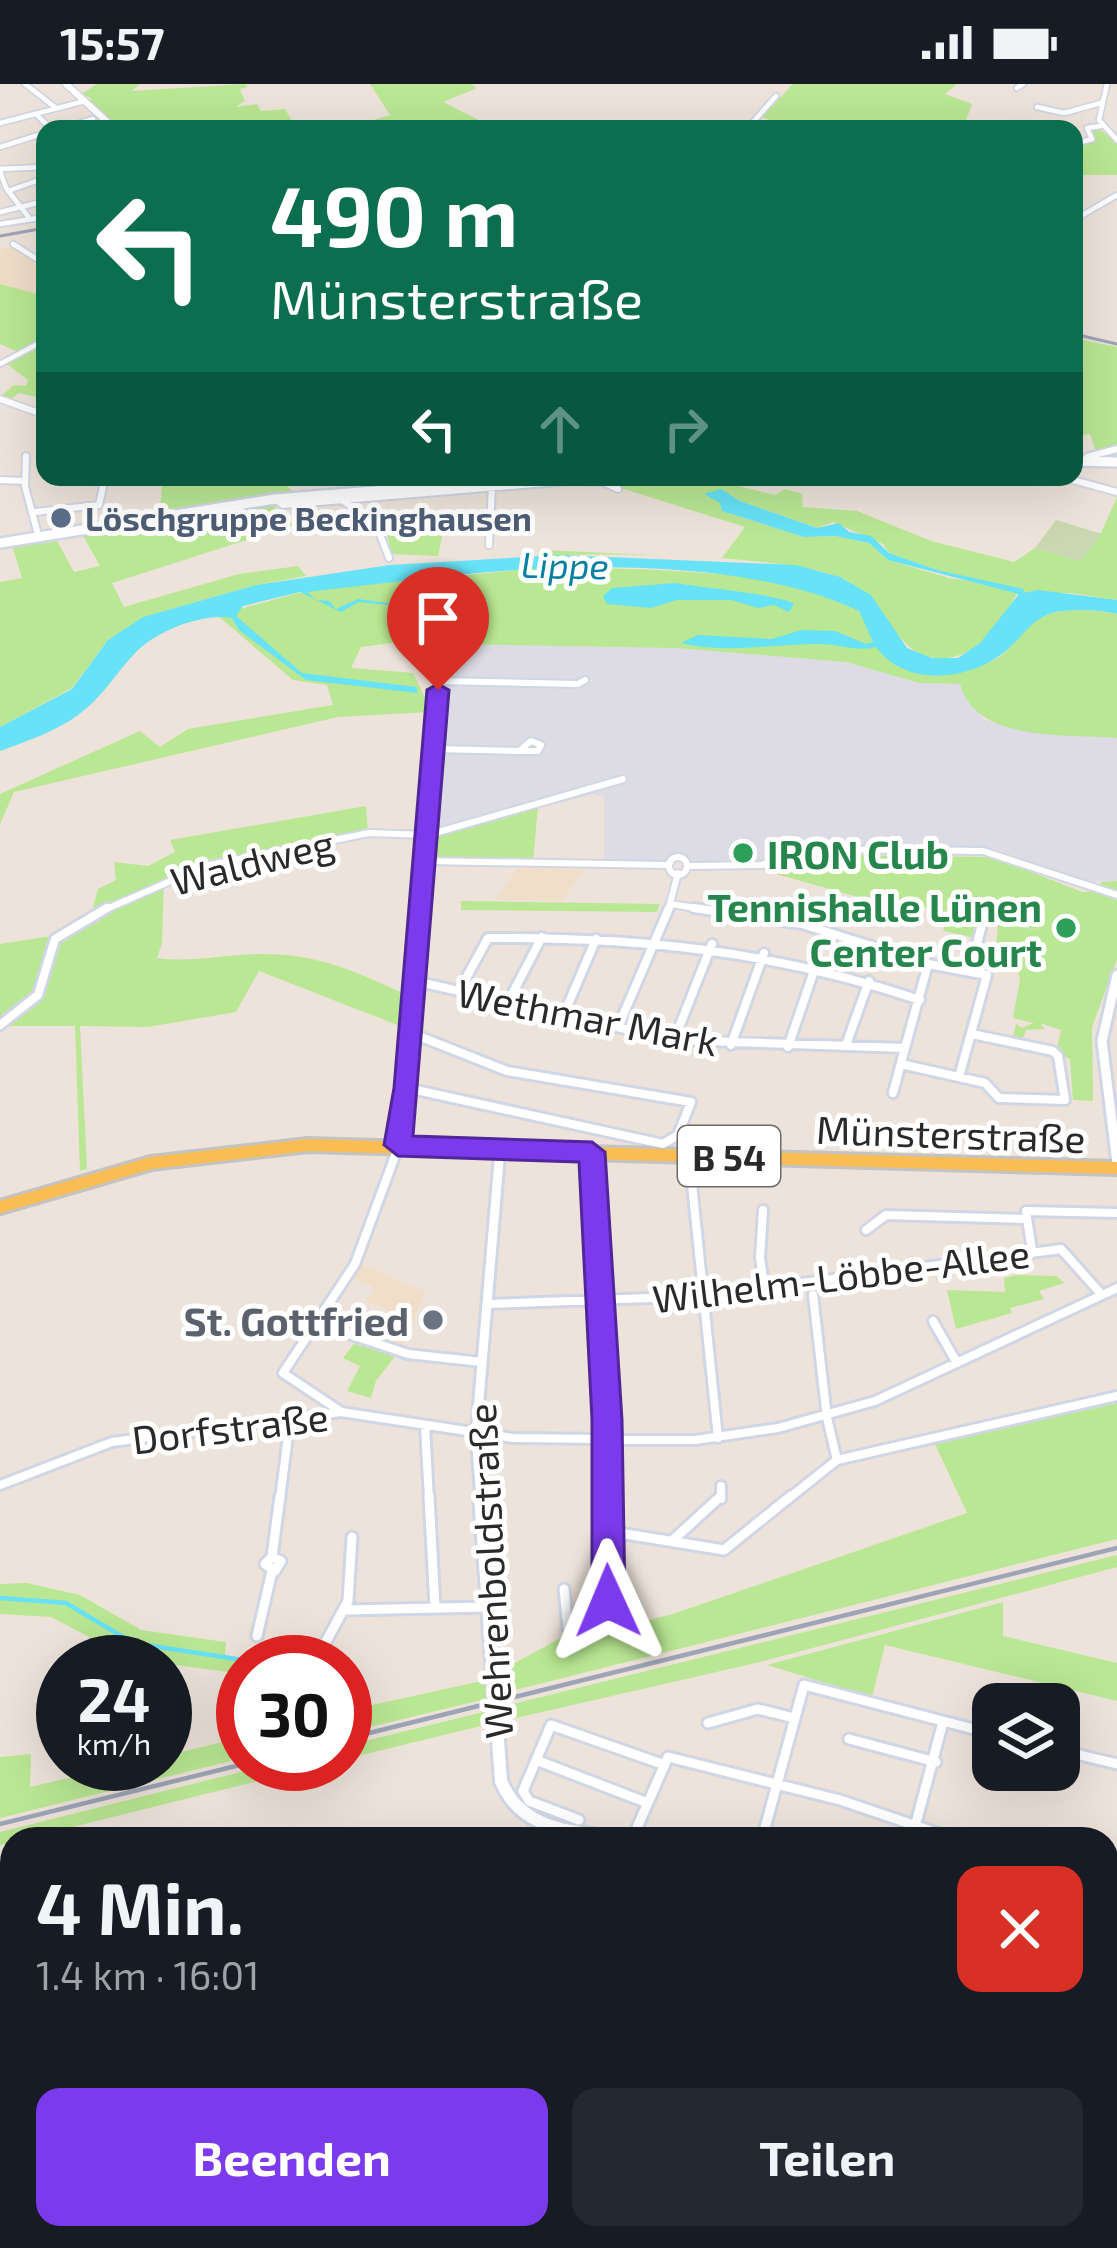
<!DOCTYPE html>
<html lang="de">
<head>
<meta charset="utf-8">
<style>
	:root { --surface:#171b24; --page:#242831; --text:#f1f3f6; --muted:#9ea1a6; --accent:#7c3aed }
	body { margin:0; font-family:"Exo 2",sans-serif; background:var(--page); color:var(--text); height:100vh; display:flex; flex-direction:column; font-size:45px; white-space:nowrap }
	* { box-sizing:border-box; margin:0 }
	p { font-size:39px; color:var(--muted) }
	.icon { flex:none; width:66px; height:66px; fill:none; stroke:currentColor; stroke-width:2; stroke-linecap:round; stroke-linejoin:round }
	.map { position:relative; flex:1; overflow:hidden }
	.sheet { position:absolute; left:0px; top:1743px; width:1119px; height:423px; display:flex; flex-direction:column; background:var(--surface); border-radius:36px 36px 0 0; box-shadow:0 12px 48px #0002 }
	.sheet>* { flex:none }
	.guide { position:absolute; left:36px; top:36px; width:1047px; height:366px; border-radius:24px; box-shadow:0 12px 48px #0002; background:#0b6e4f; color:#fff; overflow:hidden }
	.tools { position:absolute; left:972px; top:1599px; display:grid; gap:24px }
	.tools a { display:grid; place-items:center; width:108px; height:108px; border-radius:24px; background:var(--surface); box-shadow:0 12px 48px #0002; font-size:60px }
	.speed { position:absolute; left:36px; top:1551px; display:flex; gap:24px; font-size:60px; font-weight:700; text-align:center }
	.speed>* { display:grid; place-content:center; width:156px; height:156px; border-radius:50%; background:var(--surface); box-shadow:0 12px 48px #0002; line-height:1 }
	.speed small { font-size:30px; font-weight:400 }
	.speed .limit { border:18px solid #d22; background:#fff; color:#111 }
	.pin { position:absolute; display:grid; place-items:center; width:102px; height:102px; color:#fff; margin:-123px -51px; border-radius:50% 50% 50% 0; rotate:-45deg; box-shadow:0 0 12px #0007 }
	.pin .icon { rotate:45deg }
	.me { position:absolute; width:132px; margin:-66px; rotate:359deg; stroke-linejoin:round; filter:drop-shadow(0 0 9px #0008) }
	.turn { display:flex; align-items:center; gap:42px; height:252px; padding:0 36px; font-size:54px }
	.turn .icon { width:156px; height:156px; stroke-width:2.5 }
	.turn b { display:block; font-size:84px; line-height:102px }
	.lanes { display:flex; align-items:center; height:114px; padding:0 36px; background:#0003; justify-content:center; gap:60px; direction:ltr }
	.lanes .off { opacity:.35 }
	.round { display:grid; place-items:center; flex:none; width:126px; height:126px; border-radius:24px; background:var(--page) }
	.overview { display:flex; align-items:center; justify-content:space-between; height:204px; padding:0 36px }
	h1 { font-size:72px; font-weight:700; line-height:90px }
	.action { display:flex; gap:24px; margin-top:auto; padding:24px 36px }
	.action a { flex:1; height:138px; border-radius:24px; background:var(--accent); color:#fff; font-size:48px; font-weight:700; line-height:138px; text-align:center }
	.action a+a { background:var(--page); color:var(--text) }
	.status { display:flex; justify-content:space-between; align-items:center; height:84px; padding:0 60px; background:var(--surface); direction:ltr }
	.status svg { height:33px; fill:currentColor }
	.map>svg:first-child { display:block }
	.industrial { fill:#dddce5 }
	.education { fill:#f0dec9 }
	.green { fill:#bae793; fill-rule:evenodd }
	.cemetery { fill:#c9d8b0 }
	.water { fill:#67e2f6; fill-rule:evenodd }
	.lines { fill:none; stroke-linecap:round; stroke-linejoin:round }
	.stream { stroke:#67e2f6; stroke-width:4.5 }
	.minor-far3-casing { stroke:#d0d6e4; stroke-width:8 }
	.minor-far2-casing { stroke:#d0d6e4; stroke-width:10 }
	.minor-far1-casing { stroke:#d0d6e4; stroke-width:14 }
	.minor-casing { stroke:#d0d6e4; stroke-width:15 }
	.tertiary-far2-casing { stroke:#d0d6e4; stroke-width:9 }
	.tertiary-far1-casing { stroke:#d0d6e4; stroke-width:15 }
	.tertiary-casing { stroke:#d0d6e4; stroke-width:18 }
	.secondary-far1-casing { stroke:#d0d6e4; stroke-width:9 }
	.secondary-casing { stroke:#d0d6e4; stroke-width:14 }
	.primary-casing { stroke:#c3c3c3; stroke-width:18 }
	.minor-far3 { stroke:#fff; stroke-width:4.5 }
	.minor-far2 { stroke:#fff; stroke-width:6 }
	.minor-far1 { stroke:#fff; stroke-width:8 }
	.minor { stroke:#fff; stroke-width:9 }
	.tertiary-far2 { stroke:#fff; stroke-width:6 }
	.tertiary-far1 { stroke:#fff; stroke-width:9 }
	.tertiary { stroke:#fff; stroke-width:12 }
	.secondary-far1 { stroke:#fff; stroke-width:6 }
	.secondary { stroke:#fff; stroke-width:9 }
	.primary { stroke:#f9bd53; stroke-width:12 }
	.rail-far1 { stroke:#9da4b5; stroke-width:3 }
	.rail { stroke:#9da4b5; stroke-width:4.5 }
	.route { fill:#7c3aed; stroke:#51269a; stroke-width:3 }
	.service-dot { fill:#5c6f8a; stroke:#fff; stroke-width:4.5 }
	.leisure-dot { fill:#2e9e5b; stroke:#fff; stroke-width:4.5 }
	.worship-dot { fill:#6b7280; stroke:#fff; stroke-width:4.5 }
	.labels { text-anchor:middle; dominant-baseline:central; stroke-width:10; stroke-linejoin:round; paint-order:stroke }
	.far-service-label { font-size:33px; font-weight:bold; fill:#4e5e75; stroke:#fff; text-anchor:start }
	.far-water-label { font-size:36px; font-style:italic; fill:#0580a2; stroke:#fff }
	.shield { fill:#fff; stroke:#6a6a6a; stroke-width:3 }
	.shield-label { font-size:36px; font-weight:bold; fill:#2a2a2a }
	.leisure-label { font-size:39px; font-weight:bold; fill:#27864d; stroke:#fff; text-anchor:start }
	.street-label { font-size:39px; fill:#2a2a2a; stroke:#fff }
	.worship-label { font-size:39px; font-weight:bold; fill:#5b616d; stroke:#fff; text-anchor:end }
</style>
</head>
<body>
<div class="status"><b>15:57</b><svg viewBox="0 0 49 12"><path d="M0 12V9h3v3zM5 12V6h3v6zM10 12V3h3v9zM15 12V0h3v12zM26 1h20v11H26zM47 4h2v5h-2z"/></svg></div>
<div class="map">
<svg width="1117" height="2164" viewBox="0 0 1117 2164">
	<rect width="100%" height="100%" fill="#ede3da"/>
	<path class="industrial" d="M448 560H626L846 578 919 599 961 600 984 636 1036 647 1117 654V797L1084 798 993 764 812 763 759 779 707 780 680 773 658 779 604 778V713L594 710 432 752 441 603Z"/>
	<path class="education" d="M12 163 45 182V212L0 200V165Z
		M517 784 584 785 562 817 496 816Z
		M361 1180 425 1208 402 1263 381 1258 393 1234 386 1225 366 1218 374 1203 352 1194Z"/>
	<path class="green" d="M97 0H140L131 7 245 0 248 3 240 5 245 17 235 23 257 20 261 27 285 25 296 44 119 45 89 18 91 14 81 10Z
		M370 0H471L477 4 443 18 497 45H344L390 31Z
		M793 0H957L945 10 972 20 966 36 992 45H794L762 33Z
		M1098 44 1117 59V91H1074V61L1095 54 1089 45Z
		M0 200 45 212V227L39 231 45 234V301L36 313 19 309 11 315 0 313 14 301 26 302 28 296 7 280 23 270 0 260Z
		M1074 254 1117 263V362L1096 367 1090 350 1074 352Z
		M163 393H291L285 400 296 410 196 423 199 428 270 419 294 441 112 499 124 523 239 490 298 482 306 492 256 501 143 533 108 556 72 604 0 643V498L22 494 12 461 55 453 74 488 100 482 81 448 159 435Z
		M559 393H700L775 411 785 405 802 410 803 423 857 427 931 457 1014 478 1035 464 1080 477 1101 449 1117 413V516L1071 509 1016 511C1000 541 973 579 935 574 892 568 888 515 841 494 785 470 606 468 540 472L541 466 722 474 745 443 611 401 566 399ZM721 405 740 417 817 444 833 438 883 460 889 469 959 494 1010 503 949 494 888 476 869 459 835 452 804 453 722 427Z
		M391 442 444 444 438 472 391 470 386 444Z
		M539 484C608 484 805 483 857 526 867 534 875 561 884 573 910 575 962 586 986 579 1005 574 1015 556 1028 543 1050 521 1089 525 1117 530V654C1067 650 976 659 960 600L919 599 846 578 676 564 448 560 446 552 361 563 351 584 413 589 425 614H432L430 628 338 633 14 708 0 740V710L140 647 160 663 188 645 333 621 327 601 293 596 217 531 310 506Z
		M366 722 368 749 209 776 164 795 162 859 157 874C192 879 226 870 262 870 321 870 356 888 407 911L405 944 259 887 236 928 148 943 80 942 87 1085 80 1087 75 942H0V860L52 852 92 827 98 805 116 796 114 778 148 782 175 768 170 756Z
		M538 722 533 777 431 775 432 752Z
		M818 771 993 773 1082 808 1100 807 1101 798 1117 797V875L1092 943 1093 1017 1073 1016 1070 975 1048 964H1057L1061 946 1040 939 1045 945 1026 946 1023 955 1013 952 1016 940 1022 944 1034 939 1013 934 1020 896 1012 859 1009 863 996 860 998 840 1042 846 974 833 976 854 943 847 949 828 854 812 762 786Z
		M461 817H465L660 820 657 828 461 826Z
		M1016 1191 1057 1192 1064 1199 1039 1207 1044 1215 1010 1224 1012 1229 956 1245 947 1206 1005 1208 1004 1194Z
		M354 1260 396 1271 376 1297 371 1314 347 1307 360 1282 343 1274Z
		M1117 1315V1455L503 1609 499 1593 504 1585 586 1540 598 1549 673 1530 967 1429 934 1358Z
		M1117 1471V1483L760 1578 516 1634 505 1622Z
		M27 1499 80 1511 141 1546 226 1558 225 1574 243 1579V1590L131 1575 51 1533 0 1530V1500Z
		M1003 1518V1552L1117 1579V1617L885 1561 872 1613 767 1581Z
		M486 1596V1615L345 1649V1627Z
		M487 1627 485 1641 345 1675V1662Z
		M243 1653V1674L0 1734V1673L31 1670 30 1703 129 1680H165V1672Z
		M273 1680H326L0 1761V1748Z
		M288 2154H665L664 2164H286Z
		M750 2154H1007L1023 2164H749Z"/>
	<path class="cemetery" d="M1056 436 1102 450 1080 477 1035 464Z"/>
	<path class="water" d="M721 405 740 417 817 444 839 439 849 448 871 452 889 469 937 486 1024 505 1023 509 1038 506 1117 516V530C1097 526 1073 524 1052 529 1029 536 1020 557 1002 570 966 597 905 603 876 563 856 568 840 560 818 560 774 560 725 570 681 559L698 551 772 555 801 546 835 547 866 560 873 558 859 527C741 471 549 479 421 495L423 508 398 522 359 518 341 528 300 508 243 522 236 532 302 589 416 603 418 609 306 596 239 546 232 534C204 528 156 547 136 568 115 590 103 613 78 631 57 647 25 658 0 667V643L72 605 108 556 143 533 256 501 390 481 560 471 796 481 840 493 871 511 907 564 932 574H958L980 559 1019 510 888 476 869 459 835 452 804 453 722 427 720 419 704 410ZM412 496 417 508 394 520 358 515 336 525 329 517 316 516 307 508Z
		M675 499C697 503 783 511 794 520L789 528 774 521 758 524 731 516H677L651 524 607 520 603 512 612 504Z"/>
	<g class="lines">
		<path class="stream" d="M0 1514 66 1519 133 1559 256 1578"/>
		<defs>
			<path id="minor-far3" d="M25 0 56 24
				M1107 0 1099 36 1117 56
				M1017 4 1023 0
				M1037 23 1064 29 1101 19
				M36 30 51 45
				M0 39 85 17
				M1023 40 1040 45
				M60 45 93 35
				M747 45 776 12
				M1074 60 1092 55 1087 44 1101 42
				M0 63 45 49
				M0 85 45 83
				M0 87 6 104 30 135
				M8 107 45 94
				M0 128 45 117
				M1074 136 1117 111
				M0 140 45 133
				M13 160 45 180
				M0 280 45 256"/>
			<path id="minor-far2" d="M26 372 25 402 38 451
				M1087 373 1117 365
				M1062 393 1117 408
				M0 396 24 397
				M275 415 283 421 571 397 603 398 618 405
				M345 418 376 440 389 474
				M35 428 99 421 105 393
				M489 461 492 403
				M531 657 541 661 538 667H519Z
				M435 665 519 667
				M669 782a9 9 0 1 1 18 0a9 9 0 1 1-18 0Z
				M425 777 667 781
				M689 782 761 781 822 765 983 767 1117 811
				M671 820 714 827
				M102 827 205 782 369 749 428 751 623 695
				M421 827 440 597 578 600 585 596
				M668 827 678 789"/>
			<path id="minor-far1" d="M928 880 987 891 959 993
				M971 885 982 840
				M415 897 674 956 905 964 928 880 802 840 694 824
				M459 907 488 854C642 853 773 867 920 916
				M508 918 542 853
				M564 930 596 855
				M0 941 38 911 55 855 107 824
				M618 943 669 824
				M674 956 712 860
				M731 961 764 869
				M846 961 869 897
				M788 963 816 881
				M901 980 985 999 999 1014 1065 1016 1058 972 1053 967 972 950
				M407 1004 663 1060 678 1051 691 1018 507 987 411 949
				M893 1009 905 964
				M592 1068 607 1415
				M689 1071 718 1354
				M763 1126 760 1174 765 1206
				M866 1146 886 1131 1027 1135
				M1032 1167 1026 1127 1117 1129
				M813 1211 827 1334 837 1376 1117 1312
				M487 1220 704 1212 1061 1165 1102 1211
				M933 1237 957 1279
				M316 1239 408 1270 482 1278
				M340 1327 283 1289 355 1180 402 1053 421 824
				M425 1342 429 1415
				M0 1401 112 1358 341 1328 513 1354 695 1356 778 1344 875 1317 1117 1204
				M721 1402V1415
				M280 1415 290 1336
				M788 1415 837 1376"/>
			<path id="minor" d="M429 1412 435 1523
				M607 1447 724 1466 791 1412
				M673 1456 721 1412
				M272 1473 281 1477 275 1487 265 1480Z
				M272 1473 280 1412
				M564 1505 568 1544 608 1517 607 1412
				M345 1526 487 1523
				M257 1552 272 1487
				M315 1578 348 1517 352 1453
				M708 1639 758 1625 794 1634
				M849 1655 936 1678
				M1059 1666 1117 1680
				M536 1676 645 1718
				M579 1736 529 1717 523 1707 551 1641 662 1680
				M916 1739 943 1638
				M632 1755 668 1673 840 1716 955 1755
				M762 1755 804 1601 993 1650
				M1107 1815 1115 1818"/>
			<path id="tertiary-far2" d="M0 315 45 331"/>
			<path id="tertiary-far1" d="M1117 891 1102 957 1117 1079
				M481 1415 476 1351 500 1065"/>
			<path id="tertiary" d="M480 1412 501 1697C521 1747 572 1747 619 1755
				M1107 1971 1117 1976"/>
			<path id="secondary-far1" d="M66 0 115 45"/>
			<path id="secondary" d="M1074 377 1117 378
				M0 459 275 415 546 393"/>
			<path id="primary" d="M0 1123 151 1079 308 1061 1117 1084"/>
		</defs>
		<use href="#minor-far3" class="minor-far3-casing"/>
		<use href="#minor-far2" class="minor-far2-casing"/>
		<use href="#minor-far1" class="minor-far1-casing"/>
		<use href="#minor" class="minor-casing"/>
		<use href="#tertiary-far2" class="tertiary-far2-casing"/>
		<use href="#tertiary-far1" class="tertiary-far1-casing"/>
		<use href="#tertiary" class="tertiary-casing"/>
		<use href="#secondary-far1" class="secondary-far1-casing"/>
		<use href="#secondary" class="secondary-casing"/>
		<use href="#primary" class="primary-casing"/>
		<use href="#minor-far3" class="minor-far3"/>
		<use href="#minor-far2" class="minor-far2"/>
		<use href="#minor-far1" class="minor-far1"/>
		<use href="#minor" class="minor"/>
		<use href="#tertiary-far2" class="tertiary-far2"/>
		<use href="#tertiary-far1" class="tertiary-far1"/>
		<use href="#tertiary" class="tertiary"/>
		<use href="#secondary-far1" class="secondary-far1"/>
		<use href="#secondary" class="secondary"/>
		<use href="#primary" class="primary"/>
		<path class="rail-far1" d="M0 152 45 144
			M1074 250 1117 260"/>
		<path class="rail" d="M345 1655 1117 1464
			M0 1740 244 1680"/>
	</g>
	<path class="route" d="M438 600 449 606 413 1052 592 1058 605 1068 622 1336 625 1517 620 1528 608 1532 597 1528 592 1517V1336L579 1078 398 1072 384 1061 394 1004 427 606Z"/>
	<circle class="service-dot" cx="61" cy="434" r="12"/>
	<g class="leisure-dot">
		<circle cx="743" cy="769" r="12"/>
		<circle cx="1066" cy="844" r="12"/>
	</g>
	<circle class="worship-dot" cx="433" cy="1236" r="12"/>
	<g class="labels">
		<g class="far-service-label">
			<text x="85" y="434">Löschgruppe Beckinghausen</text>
		</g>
		<g class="far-water-label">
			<text transform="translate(565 480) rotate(1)">Lippe</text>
		</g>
		<rect class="shield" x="678" y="1042" width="102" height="60" rx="9"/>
		<g class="shield-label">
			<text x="729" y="1072">B 54</text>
		</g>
		<g class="leisure-label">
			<text x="767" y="769">IRON Club</text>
			<text x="1042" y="822" text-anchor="end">Tennishalle Lünen<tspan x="1042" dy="45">Center Court</tspan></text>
		</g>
		<g class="street-label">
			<text transform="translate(252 777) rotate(-14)">Waldweg</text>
			<text transform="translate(588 932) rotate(11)">Wethmar Mark</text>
			<text transform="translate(951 1049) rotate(2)">Münsterstraße</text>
			<text transform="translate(841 1191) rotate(-7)">Wilhelm-Löbbe-Allee</text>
			<text transform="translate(230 1343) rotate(-7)">Dorfstraße</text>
			<text transform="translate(489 1487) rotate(-93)">Wehrenboldstraße</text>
		</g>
		<g class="worship-label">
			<text x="409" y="1236">St. Gottfried</text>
		</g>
	</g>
</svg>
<div class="tools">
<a><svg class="icon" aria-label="layers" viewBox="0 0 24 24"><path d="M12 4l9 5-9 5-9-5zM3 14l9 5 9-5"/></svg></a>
</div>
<div class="speed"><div>24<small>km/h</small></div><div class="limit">30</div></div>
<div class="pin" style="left:438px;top:606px;background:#d93025"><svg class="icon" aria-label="arrive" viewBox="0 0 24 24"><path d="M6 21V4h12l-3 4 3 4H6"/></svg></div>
<svg class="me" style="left:608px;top:1517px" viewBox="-20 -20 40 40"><path d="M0-17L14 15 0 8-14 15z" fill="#7c3aed" stroke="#fff" stroke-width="4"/></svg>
<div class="guide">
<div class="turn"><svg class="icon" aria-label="left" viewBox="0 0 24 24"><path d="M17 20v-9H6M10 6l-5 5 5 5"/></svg><div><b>490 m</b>Münsterstraße</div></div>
<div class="lanes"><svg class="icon" aria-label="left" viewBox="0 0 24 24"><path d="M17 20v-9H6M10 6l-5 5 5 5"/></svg><svg class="icon off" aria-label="ahead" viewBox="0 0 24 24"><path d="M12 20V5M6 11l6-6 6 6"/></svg><svg class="icon off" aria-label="right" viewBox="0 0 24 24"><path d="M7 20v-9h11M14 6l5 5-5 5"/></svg></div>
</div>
<section class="sheet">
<div class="overview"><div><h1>4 Min.</h1><p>1.4 km · 16:01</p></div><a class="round" style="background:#d93025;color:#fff"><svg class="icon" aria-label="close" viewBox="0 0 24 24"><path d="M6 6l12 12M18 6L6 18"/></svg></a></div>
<div class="action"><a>Beenden</a><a>Teilen</a></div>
</section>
</div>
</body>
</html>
